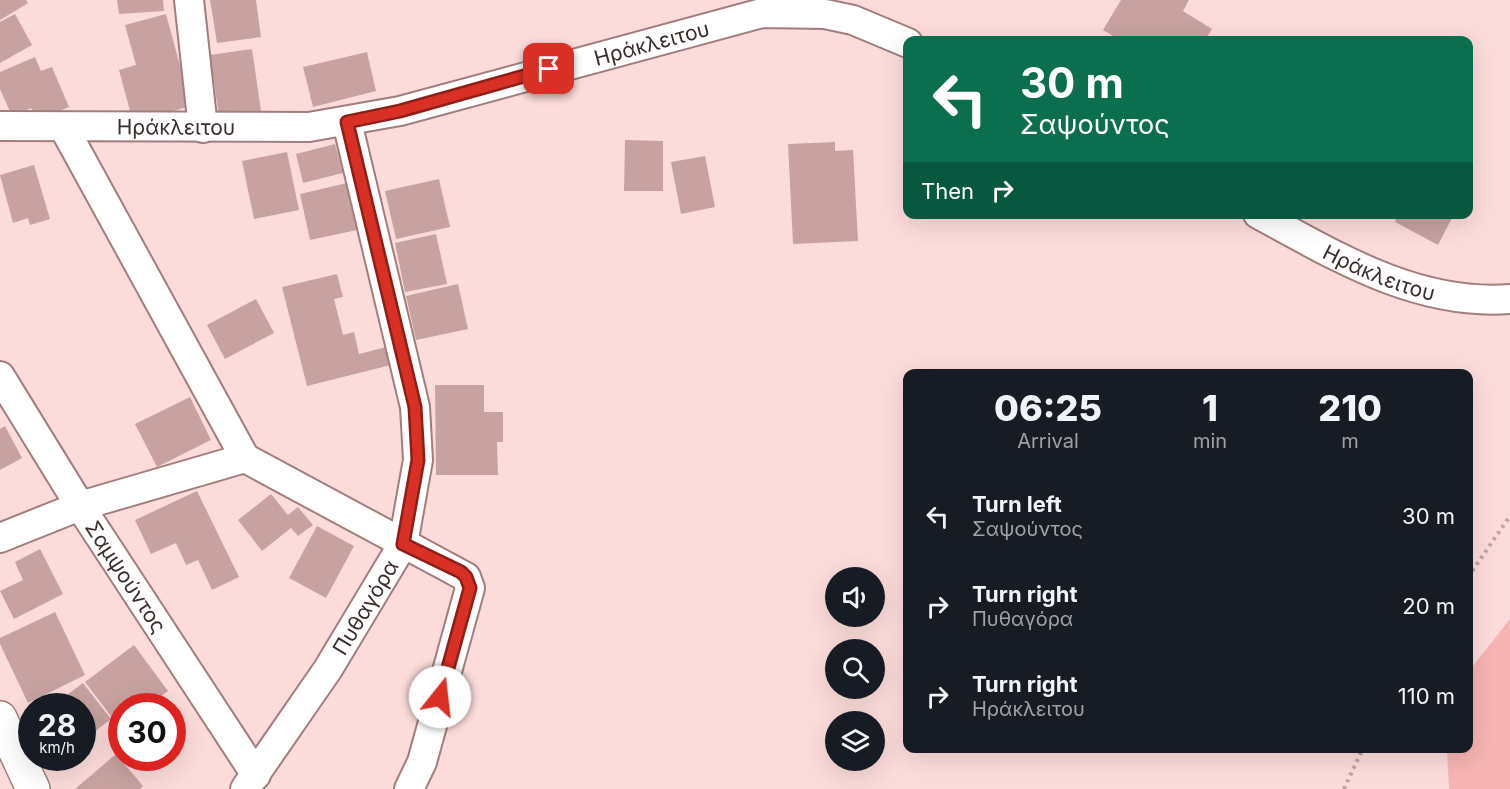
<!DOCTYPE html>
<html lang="en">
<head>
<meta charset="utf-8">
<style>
	:root { --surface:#171b24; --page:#242831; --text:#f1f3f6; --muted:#9ea1a6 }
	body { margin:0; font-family:Inter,sans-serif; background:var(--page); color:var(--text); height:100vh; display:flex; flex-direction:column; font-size:22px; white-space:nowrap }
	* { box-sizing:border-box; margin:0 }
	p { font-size:20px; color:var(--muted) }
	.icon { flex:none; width:33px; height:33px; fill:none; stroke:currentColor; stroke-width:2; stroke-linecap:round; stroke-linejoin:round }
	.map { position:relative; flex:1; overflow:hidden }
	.sheet { position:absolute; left:903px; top:369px; width:570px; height:384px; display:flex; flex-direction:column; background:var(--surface); border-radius:12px; box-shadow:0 6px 24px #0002 }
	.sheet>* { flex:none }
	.top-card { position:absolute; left:903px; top:36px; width:570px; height:183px; border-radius:12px; box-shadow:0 6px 24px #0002; background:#0b6e4f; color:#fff; overflow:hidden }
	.tools { position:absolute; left:825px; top:567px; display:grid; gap:12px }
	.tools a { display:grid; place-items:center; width:60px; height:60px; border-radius:50%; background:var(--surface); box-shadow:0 6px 24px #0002; font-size:30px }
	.speed { position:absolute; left:18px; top:693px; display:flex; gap:12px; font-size:30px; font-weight:700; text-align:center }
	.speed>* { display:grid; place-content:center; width:78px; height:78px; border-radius:50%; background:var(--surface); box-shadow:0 6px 24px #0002; line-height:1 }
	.speed small { font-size:15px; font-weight:400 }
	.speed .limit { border:9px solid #d22; background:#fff; color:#111 }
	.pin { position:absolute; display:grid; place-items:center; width:51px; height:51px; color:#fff; margin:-26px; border-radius:12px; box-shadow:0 3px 9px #0006 }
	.me { position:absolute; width:66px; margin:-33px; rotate:16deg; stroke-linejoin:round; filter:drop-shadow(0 0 4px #0008) }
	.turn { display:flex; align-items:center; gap:21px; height:126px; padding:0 18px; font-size:27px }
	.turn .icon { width:78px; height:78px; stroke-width:2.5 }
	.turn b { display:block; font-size:42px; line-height:51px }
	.then { display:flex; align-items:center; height:57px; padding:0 18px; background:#0003; gap:12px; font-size:22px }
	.eta { display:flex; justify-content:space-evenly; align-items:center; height:102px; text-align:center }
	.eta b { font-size:36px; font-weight:800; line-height:42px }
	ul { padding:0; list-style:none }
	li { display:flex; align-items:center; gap:18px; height:90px; padding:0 18px }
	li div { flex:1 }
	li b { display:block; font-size:22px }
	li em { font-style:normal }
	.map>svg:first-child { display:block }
	.green { fill:#f6b4b2 }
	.building { fill:#c7a2a0 }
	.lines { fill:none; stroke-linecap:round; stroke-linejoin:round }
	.street-casing { stroke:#a17e7c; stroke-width:32 }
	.secondary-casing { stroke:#a17e7c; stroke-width:36 }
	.path { stroke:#bda3a2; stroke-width:4; stroke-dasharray:3 4.5; stroke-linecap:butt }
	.street { stroke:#fff; stroke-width:28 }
	.secondary { stroke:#fff; stroke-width:33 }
	.route-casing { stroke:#8d1f18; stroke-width:15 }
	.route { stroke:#d93025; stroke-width:10 }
	.labels { text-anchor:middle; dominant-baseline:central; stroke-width:5; stroke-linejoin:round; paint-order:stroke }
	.street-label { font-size:21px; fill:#3b2d2c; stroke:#feeeed }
</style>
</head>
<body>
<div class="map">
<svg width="1510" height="789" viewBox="0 0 1510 789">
	<rect width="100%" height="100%" fill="#fcdcdb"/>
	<path class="green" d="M1510 619V789H1449L1447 749 1468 748 1469 679 1473 666Z"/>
	<path class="building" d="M0 0H26L28 3 0 20Z
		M117 0H163L164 11 119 14Z
		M210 0H256L261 37 217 43Z
		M1121 0H1189L1183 11 1212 29 1205 40H1120L1103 30Z
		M15 14 32 45 0 63V22Z
		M166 14 191 106 133 122 119 70 136 65 125 25Z
		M252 49 261 111 219 117 210 55Z
		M367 52 376 91 313 107 303 67Z
		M35 57 41 71 52 67 69 107 37 120 31 108 12 116 0 89V72Z
		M625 140 663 141V191H624Z
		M835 142V151L853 150 858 241 793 244 788 144Z
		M335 144 343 173 303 183 296 154Z
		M287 152 299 210 254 219 242 161Z
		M705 156 715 207 681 214 671 162Z
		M34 165 50 219 30 225 28 218 13 223 0 175Z
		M439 179 450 227 396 239 385 191Z
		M347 183 357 230 310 240 300 194Z
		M1398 214H1454L1438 245 1395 222Z
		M436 234 447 284 405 292 395 243Z
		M337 274 343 297 334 299 343 335 354 332 359 354 386 347 391 365 307 386 282 287Z
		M458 284 468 329 416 340 406 296Z
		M256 299 274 333 225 359 207 325Z
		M435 385H484V412H503V442H497L498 475H436Z
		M190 397 211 440 157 467 135 424Z
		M5 426 22 458 0 470V429Z
		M197 491 239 577 212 590 198 560 186 565 176 543 151 554 135 520Z
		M271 494 288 515 298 507 313 525 298 536 291 528 262 551 238 520Z
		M317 526 354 546 326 598 289 578Z
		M40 549 63 594 14 619 0 591 23 580 15 562Z
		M55 612 85 675 28 703 0 644V638Z
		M134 645 168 691 148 706H122L120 728 85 682Z
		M83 683 111 719 82 741V706H52Z
		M116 754 143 786 140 789H75Z"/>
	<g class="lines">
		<defs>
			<g id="street">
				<path d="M189 0 203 128"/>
				<path id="s1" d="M0 126 309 127 400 111 762 13 825 14 853 20 908 43"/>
				<path d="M64 128 245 458 466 577 470 588 422 762 409 789"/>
				<path id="s2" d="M1258 214C1337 257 1417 306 1510 299"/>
				<path id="s3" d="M0 376 80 506 256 775"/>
				<path d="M0 538 80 506 245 458"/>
				<path id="s4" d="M245 789 328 669 403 544 418 460 415 407 347 122"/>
			</g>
			<path id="secondary" d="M0 718 33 789"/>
		</defs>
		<use href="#street" class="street-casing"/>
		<use href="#secondary" class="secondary-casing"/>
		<path class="path" d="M1468 577 1510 516
			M1344 789 1363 748"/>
		<use href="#street" class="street"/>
		<use href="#secondary" class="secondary"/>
	</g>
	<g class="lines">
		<defs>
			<path id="route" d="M440 697 470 588 466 577 461 572 403 544 418 460 415 407 347 122 400 111 549 69"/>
		</defs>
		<use href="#route" class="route-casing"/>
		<use href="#route" class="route"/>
	</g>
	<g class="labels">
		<g class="street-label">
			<text stroke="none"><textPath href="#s1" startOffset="662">Ηράκλειτου</textPath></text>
			<text stroke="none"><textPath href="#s1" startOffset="176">Ηράκλειτου</textPath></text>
			<text stroke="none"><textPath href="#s2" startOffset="135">Ηράκλειτου</textPath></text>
			<text stroke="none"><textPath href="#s3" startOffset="237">Σαμψούντος</textPath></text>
			<text stroke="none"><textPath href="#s4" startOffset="218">Πυθαγόρα</textPath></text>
		</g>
	</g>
</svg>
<div class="tools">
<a><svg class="icon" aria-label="sound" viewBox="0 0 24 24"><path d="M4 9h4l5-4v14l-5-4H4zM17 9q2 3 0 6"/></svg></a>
<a><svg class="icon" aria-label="search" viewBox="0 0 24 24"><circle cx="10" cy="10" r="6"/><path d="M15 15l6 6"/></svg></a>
<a><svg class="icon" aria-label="layers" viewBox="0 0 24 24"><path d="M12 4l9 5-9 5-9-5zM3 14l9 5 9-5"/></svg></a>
</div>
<div class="speed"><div>28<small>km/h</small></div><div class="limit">30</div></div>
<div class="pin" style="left:549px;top:69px;background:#d93025"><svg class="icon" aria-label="arrive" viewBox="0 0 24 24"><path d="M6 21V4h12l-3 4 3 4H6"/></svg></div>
<svg class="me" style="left:440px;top:697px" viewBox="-20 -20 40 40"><circle r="19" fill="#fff"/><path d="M0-13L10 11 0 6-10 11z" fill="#d93025"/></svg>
<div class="top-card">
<div class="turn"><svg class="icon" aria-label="left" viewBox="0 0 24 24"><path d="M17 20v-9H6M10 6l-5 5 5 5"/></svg><div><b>30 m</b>Σαψούντος</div></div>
<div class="then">Then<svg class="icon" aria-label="right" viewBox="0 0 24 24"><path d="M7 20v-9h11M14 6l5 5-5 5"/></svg></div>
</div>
<section class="sheet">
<div class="eta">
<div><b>06:25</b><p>Arrival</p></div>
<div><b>1</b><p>min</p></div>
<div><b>210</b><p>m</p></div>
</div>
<ul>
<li><svg class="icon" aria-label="left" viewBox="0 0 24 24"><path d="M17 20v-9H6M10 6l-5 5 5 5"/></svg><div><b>Turn left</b><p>Σαψούντος</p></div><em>30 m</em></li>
<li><svg class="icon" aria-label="right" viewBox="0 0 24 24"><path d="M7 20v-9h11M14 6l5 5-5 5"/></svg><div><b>Turn right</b><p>Πυθαγόρα</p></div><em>20 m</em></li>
<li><svg class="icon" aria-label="right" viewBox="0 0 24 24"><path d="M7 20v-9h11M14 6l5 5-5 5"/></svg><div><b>Turn right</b><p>Ηράκλειτου</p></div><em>110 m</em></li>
</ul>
</section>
</div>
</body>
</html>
